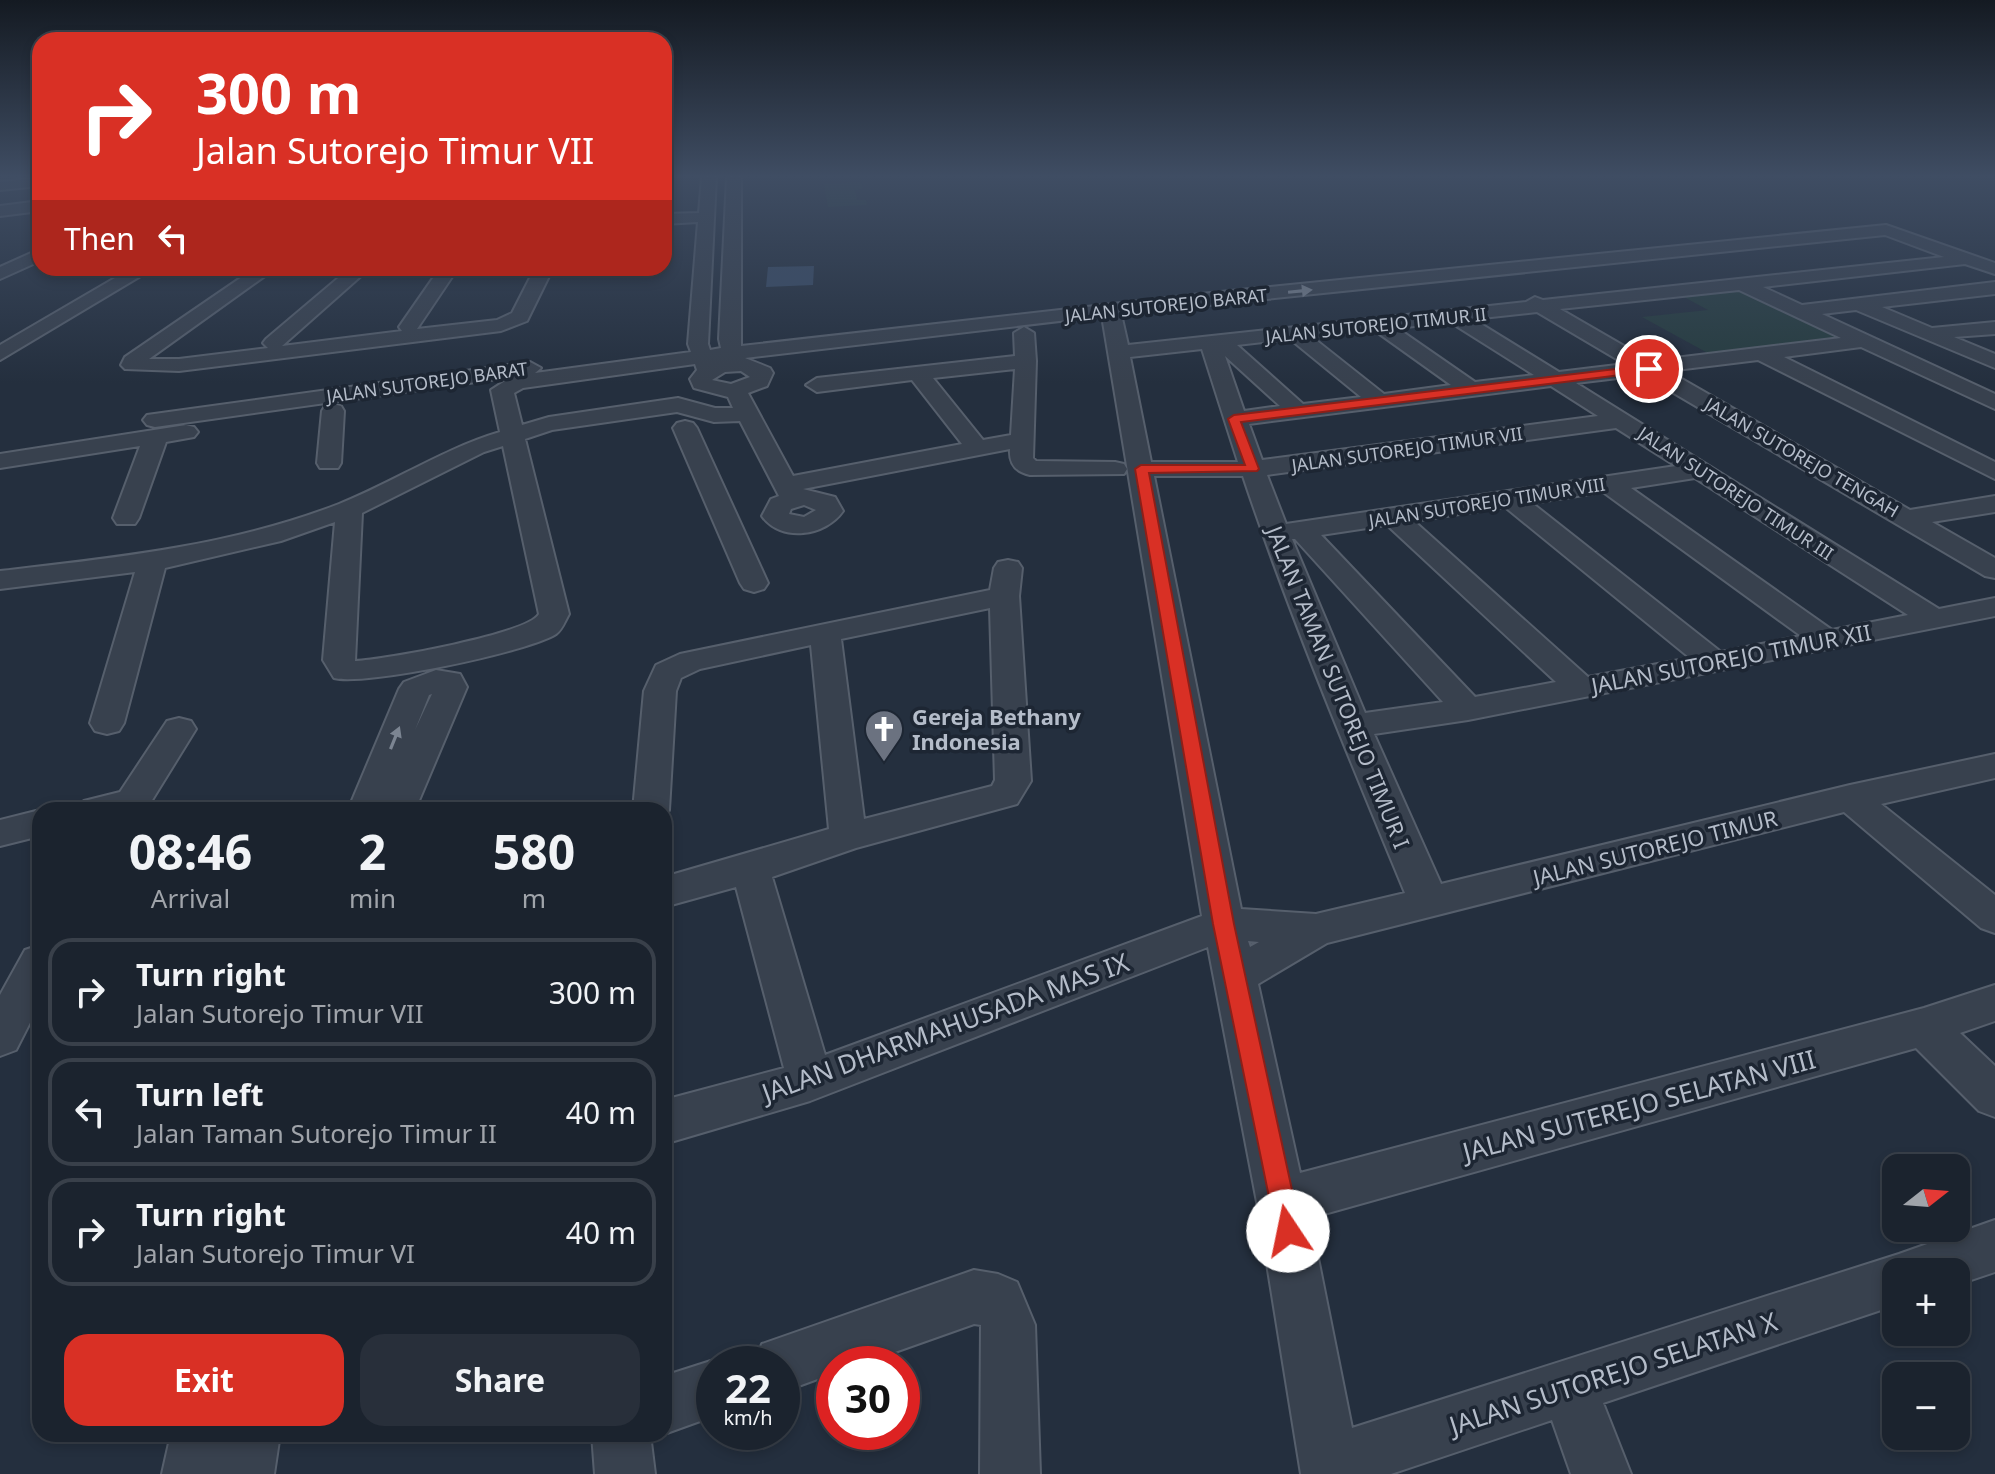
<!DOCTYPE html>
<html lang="en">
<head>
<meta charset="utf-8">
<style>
	:root { --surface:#1b232e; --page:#282f3a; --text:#f1f3f6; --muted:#a0a4aa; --line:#39404a; --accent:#d93025 }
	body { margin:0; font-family:"Noto Sans",sans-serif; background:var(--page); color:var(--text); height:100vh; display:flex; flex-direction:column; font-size:30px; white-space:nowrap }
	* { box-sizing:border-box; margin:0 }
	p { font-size:26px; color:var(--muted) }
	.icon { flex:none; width:44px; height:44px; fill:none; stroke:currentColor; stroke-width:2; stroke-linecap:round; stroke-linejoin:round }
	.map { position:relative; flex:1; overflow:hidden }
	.sheet { position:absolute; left:32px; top:802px; width:640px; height:640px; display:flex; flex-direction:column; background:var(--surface); border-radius:24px; box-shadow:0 4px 12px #0003,0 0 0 2px var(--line) }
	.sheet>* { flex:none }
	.hud { position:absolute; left:32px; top:32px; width:640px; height:244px; border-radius:24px; box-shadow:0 4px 12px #0003,0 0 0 2px var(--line); background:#d93025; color:#fff; overflow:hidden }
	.needle { width:52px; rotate:73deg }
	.controls { position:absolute; left:1882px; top:1154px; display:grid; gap:16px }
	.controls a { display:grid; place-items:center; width:88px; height:88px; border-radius:16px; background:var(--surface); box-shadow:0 4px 12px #0003,0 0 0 2px var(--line); font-size:40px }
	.speed { position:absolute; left:696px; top:1346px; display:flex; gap:16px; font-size:40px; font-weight:700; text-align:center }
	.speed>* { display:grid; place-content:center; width:104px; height:104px; border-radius:50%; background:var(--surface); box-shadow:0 4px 12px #0003,0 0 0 2px var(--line); line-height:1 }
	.speed small { font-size:20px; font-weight:400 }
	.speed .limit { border:12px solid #d22; background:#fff; color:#111 }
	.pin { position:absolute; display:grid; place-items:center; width:68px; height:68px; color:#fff; margin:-34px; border:4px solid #fff; border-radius:50%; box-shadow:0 2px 8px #0007 }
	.me { position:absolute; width:88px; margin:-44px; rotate:349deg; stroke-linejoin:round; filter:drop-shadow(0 0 6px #0008) }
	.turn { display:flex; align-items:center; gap:28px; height:168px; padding:0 32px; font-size:36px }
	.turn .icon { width:104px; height:104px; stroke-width:2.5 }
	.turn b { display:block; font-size:56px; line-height:68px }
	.then { display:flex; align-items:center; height:76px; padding:0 32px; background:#0003; gap:16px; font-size:30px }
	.eta { display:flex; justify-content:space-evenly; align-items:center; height:136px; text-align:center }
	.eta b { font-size:48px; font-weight:700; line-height:56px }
	.button { display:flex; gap:16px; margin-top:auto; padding:16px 32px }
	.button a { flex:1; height:92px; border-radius:24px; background:var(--accent); color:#fff; font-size:32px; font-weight:700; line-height:92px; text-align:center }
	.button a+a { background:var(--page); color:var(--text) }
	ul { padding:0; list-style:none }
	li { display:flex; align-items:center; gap:24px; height:108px; margin:0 16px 12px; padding:0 16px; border:4px solid var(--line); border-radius:24px }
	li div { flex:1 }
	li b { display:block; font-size:30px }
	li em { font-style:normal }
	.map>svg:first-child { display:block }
	.green { fill:#263c3f }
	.water { fill:#394c67 }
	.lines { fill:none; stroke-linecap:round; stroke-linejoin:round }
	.minor-casing { stroke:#565f6c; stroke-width:4 }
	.minor { fill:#38414e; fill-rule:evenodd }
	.oneway { fill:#7c8592 }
	.route { fill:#d93025; stroke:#8d1f18; stroke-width:2 }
	.labels { text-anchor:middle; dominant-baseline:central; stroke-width:7; stroke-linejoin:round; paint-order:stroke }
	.far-street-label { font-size:18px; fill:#b4bcc9; stroke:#1d2633 }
	.street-label { font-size:22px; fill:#b4bcc9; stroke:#1d2633 }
	.poi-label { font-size:22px; font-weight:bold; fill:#b4bcc9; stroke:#1d2633; text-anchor:start }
	.near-street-label { font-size:26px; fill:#b4bcc9; stroke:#1d2633 }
</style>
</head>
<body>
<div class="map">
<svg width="1995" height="1474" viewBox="0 0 1995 1474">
	<rect width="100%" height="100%" fill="#242f3e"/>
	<path class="green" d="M861 182 863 189 855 190 857 200H866L867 205 828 207 824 184Z
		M1743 290 1850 340 1715 357 1642 317 1708 310 1684 297Z"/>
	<path class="water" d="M814 266 813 285 766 287 768 267Z"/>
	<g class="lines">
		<defs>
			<path id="minor" d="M702 177H716L708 344 710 350 721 348 719 339 727 177H741V346L1201 294 1886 225 1995 263V274L1965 264 1763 287 1802 305 1995 282V294L1882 307 1932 328 1995 322V334L1954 337 1995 354V368L1856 310 1822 314 1995 394V409L1861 347 1784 357 1995 462V479L1758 360 1668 371 1910 510 1995 496V512L1932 522 1995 558V578L1985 576 1643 375 1576 383 1939 609 1995 598V616L1468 720 1374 734 1441 884 1850 785 1995 754V778L1881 804 1995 895V933L1981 928 1844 812 1327 943 1258 984 1300 1173 1924 1008 1995 985V1021L1960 1033 1995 1066V1117L1979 1111 1916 1048 1310 1218 1352 1428 1899 1254 1995 1220V1272L1956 1285V1272H1896V1305L1603 1403 1631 1474H1571L1552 1420 1391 1474H1301L1257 1202 1208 947 810 1101 664 1144V1100L784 1068 736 887 664 907V877L829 829 811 645 700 669 681 678 676 691 669 810 664 819V810H633L644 691 656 665 680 654 990 590 994 568 998 562 1008 560 1018 562 1022 568 1019 596 1031 781 1017 804 856 848 772 877 825 1055 1202 916 1102 316 745 358 770 368 773 373 767 386 748 393 793 476 962 444 912 380 817 392 806 385 817 378 1015 356 1014 333 1024 327 1034 333 1036 361 1033 458 1036 461 1115 462 1124 464 1127 469 1124 474 1030 475C1016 472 1009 464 1010 449L803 489 835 497 843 511C826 536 781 543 762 516L771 499 779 496 740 421 714 422 677 412 552 430 525 439 569 614C565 621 562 630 556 634 528 652 365 686 334 678L323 660 335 522 281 541 165 568 124 723 119 731 107 734 95 731 90 723 135 572 0 589V571C115 558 231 546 339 504 394 482 443 449 500 432L491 390 511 377 155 427 147 425 143 420 147 415 530 362 541 368 535 373 691 352 688 344 698 222 664 224V214L699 213ZM1885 235 1944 257 1543 300 1535 297 1526 302 1128 345 1121 314ZM1739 290 1841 338 1650 361 1560 309ZM1537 312 1625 364 1559 372 1473 319ZM1450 322 1534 375 1475 382 1397 328ZM1374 330 1451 385 1384 394 1312 337ZM1290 339 1361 397 1303 404 1237 345ZM1202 349 1238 462H1151L1130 357ZM1225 356 1280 406 1244 411ZM695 364 697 370 690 379 694 388 728 397 733 408H715L678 398 549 417 522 425 514 393 523 388ZM1015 369 1011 435 983 440 933 378ZM741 371 750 377 731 384 712 380 725 372ZM1551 386 1598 416 1262 460 1249 424ZM1616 428 1676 466 1286 524 1267 475ZM503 446 539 614C528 634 383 660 355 661L362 513 484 452ZM1154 476H1243C1290 617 1348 755 1405 893L1316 914 1241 909ZM1695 478 1908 615 1832 630 1631 488ZM1603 492 1801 636 1721 652 1532 503ZM804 505 816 510 804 517 789 514 791 509ZM1505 507 1690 658 1588 677 1414 521ZM1387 525 1556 682 1475 697 1321 535ZM1292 539H1295L1443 702 1365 713ZM990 608 995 780 992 786 864 819 841 639ZM1248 941 1259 942 1250 947Z
				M40 178V186L0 190V182Z
				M40 201V211L0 216V206Z
				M40 249V261L0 279V267Z
				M132 268H154L0 360V345Z
				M255 268H276L149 359H179L268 348 263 343 266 339 350 268H370L282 346 402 331 399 327 440 268H458L417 329 497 320 512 313 535 268H553L527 321 501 331 179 371 125 369 121 365 125 357Z
				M333 404 341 406 344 411 341 463 338 468H320L317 463 322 411 325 406Z
				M685 421 693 423 697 428 768 583 764 589 754 592 744 589 740 583 673 428 677 423Z
				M186 425 194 427 198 432 194 437 166 442 139 518 135 524H117L113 518 140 446 0 468V454Z
				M436 670 460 674 467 687 415 810H348L399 689 404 682ZM432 694 415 730 429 695Z
				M179 718 191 721 196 729 146 810H79L84 801 120 792 167 721Z
				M40 810V836L0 846V820Z
				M40 945V1003L16 1050 0 1056V995L25 950Z
				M974 1270 998 1274 1017 1282 1035 1325 1040 1474H980L981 1325 974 1324 861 1364H834V1373L782 1392V1364H754L762 1344Z
				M714 1360 724 1364H714V1416L664 1434V1376Z
				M171 1434H280L274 1474H162Z
				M592 1434H650L655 1474H595Z"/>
		</defs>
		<use href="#minor" class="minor-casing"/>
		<use href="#minor" class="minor"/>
	</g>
	<defs><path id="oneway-solid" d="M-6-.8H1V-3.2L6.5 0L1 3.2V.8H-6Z" transform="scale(2)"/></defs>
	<g class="oneway">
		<use href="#oneway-solid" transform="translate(1300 291) rotate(-6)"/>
		<use href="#oneway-solid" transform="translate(395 738) rotate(-68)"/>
	</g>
	<linearGradient id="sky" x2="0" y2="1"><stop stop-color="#141a22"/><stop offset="0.46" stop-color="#3f4d63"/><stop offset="1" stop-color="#3f4d63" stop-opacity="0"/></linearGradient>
	<rect width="1995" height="383" fill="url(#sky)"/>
	<path class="route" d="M1649 365 1655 369 1653 371 1241 422 1259 469 1257 471 1149 473 1234 924 1301 1231 1297 1241 1288 1245 1278 1241 1213 924 1135 469 1141 465H1245L1228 419 1234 415Z"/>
	<defs>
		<symbol id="church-pin" viewBox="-11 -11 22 30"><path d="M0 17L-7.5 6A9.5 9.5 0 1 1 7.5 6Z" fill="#6b7280" stroke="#1d2633"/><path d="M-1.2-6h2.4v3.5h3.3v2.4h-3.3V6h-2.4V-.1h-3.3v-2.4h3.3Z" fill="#fff"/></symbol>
	</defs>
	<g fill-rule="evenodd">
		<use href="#church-pin" x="862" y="707" width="44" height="60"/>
	</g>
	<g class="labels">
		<g class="far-street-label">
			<text transform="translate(1166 305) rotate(-6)">JALAN SUTOREJO BARAT</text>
			<text transform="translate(1376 325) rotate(-6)">JALAN SUTOREJO TIMUR II</text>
			<text transform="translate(427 382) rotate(-8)">JALAN SUTOREJO BARAT</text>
			<text transform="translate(1407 449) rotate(-8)">JALAN SUTOREJO TIMUR VII</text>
			<text transform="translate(1802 457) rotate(30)">JALAN SUTOREJO TENGAH</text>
			<text transform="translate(1736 493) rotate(33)">JALAN SUTOREJO TIMUR III</text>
			<text transform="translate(1487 502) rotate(-9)">JALAN SUTOREJO TIMUR VIII</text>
		</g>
		<g class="street-label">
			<text transform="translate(1731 658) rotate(-11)">JALAN SUTOREJO TIMUR XII</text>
			<text transform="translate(1339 687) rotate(68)">JALAN TAMAN SUTOREJO TIMUR I</text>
			<text transform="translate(1655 847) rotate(-14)">JALAN SUTOREJO TIMUR</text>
		</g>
		<g class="poi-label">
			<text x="912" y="716">Gereja Bethany<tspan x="912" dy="25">Indonesia</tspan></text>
		</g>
		<g class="near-street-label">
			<text transform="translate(945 1027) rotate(-20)">JALAN DHARMAHUSADA MAS IX</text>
			<text transform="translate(1639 1105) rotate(-15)">JALAN SUTEREJO SELATAN VIII</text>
			<text transform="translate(1613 1373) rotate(-18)">JALAN SUTOREJO SELATAN X</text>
		</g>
	</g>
</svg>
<div class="controls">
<a><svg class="needle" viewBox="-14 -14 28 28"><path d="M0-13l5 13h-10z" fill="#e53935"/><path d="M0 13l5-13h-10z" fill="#a0a4aa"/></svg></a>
<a>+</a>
<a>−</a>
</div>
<div class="speed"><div>22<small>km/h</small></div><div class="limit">30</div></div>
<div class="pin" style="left:1649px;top:369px;background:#d93025"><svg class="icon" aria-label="arrive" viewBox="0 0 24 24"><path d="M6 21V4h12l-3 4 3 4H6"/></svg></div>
<svg class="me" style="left:1288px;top:1231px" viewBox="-20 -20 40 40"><circle r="19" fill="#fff"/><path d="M0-13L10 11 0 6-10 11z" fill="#d93025"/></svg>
<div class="hud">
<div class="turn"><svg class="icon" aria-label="right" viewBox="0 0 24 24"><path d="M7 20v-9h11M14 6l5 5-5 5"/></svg><div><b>300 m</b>Jalan Sutorejo Timur VII</div></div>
<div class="then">Then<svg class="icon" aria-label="left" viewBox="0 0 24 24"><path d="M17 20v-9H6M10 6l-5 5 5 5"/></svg></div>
</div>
<section class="sheet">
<div class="eta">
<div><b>08:46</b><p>Arrival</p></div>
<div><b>2</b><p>min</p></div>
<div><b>580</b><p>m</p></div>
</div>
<ul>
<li><svg class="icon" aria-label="right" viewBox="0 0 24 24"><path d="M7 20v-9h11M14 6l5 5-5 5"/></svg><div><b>Turn right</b><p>Jalan Sutorejo Timur VII</p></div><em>300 m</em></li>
<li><svg class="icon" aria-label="left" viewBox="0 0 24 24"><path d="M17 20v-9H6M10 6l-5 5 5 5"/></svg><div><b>Turn left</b><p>Jalan Taman Sutorejo Timur II</p></div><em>40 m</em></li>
<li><svg class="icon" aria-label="right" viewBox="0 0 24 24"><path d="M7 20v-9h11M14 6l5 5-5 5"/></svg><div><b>Turn right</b><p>Jalan Sutorejo Timur VI</p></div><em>40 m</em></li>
</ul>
<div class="button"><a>Exit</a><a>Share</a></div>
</section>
</div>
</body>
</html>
